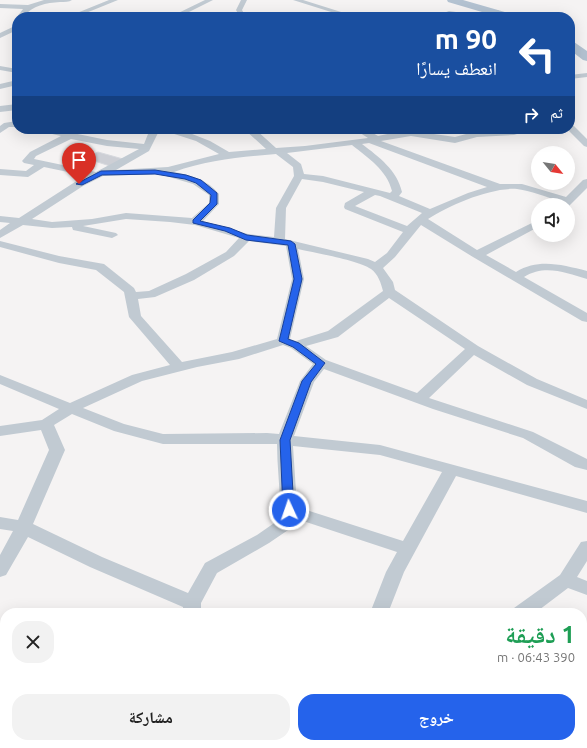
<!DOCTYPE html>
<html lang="ar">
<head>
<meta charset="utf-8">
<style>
	:root { --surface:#fff; --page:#f2f2f2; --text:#222; --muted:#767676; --accent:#2563eb }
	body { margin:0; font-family:Ubuntu,"Noto Naskh Arabic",sans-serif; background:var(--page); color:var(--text); direction:rtl; height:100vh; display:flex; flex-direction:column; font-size:15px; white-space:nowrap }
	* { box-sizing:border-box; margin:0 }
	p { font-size:13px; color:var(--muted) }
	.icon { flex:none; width:22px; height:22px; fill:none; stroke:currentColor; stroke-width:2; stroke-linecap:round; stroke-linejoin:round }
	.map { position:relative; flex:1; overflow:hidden; direction:ltr }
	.sheet { position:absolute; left:0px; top:608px; width:587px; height:140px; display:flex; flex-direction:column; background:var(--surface); border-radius:16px 16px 0 0; box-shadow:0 4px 16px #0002; direction:rtl }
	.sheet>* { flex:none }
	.banner { position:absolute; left:12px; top:12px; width:563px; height:122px; border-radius:16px; box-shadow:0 4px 16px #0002; direction:rtl; background:#1a4fa0; color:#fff; overflow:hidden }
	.needle { width:26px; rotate:120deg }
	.tools { position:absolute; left:531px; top:146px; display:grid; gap:8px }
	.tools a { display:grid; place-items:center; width:44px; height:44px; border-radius:50%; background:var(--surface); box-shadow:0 4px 16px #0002; font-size:20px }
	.pin { position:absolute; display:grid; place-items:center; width:34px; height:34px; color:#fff; margin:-41px -17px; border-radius:50% 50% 50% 0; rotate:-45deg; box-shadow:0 0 4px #0007 }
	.pin .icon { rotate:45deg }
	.me { position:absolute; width:44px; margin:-22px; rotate:357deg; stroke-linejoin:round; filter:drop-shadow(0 0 3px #0008) }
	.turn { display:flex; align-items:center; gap:14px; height:84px; padding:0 12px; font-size:18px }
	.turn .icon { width:52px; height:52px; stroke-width:2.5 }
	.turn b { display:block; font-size:28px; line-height:34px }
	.then { display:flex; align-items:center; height:38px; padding:0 12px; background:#0003; gap:8px; font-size:15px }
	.round { display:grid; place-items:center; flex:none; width:42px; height:42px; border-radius:16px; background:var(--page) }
	.summary { display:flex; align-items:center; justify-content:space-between; height:68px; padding:0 12px }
	h1 { font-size:24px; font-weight:700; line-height:30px; color:#1e9e55 }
	.button { display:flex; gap:8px; margin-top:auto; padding:8px 12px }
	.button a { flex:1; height:46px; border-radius:16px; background:var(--accent); color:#fff; font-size:16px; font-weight:700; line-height:46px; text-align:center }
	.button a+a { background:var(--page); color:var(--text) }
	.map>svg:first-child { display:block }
	.building { fill:#cdcfd5; stroke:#d7d9de }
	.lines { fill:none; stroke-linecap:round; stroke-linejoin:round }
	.minor { fill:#c1cad2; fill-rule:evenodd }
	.primary { fill:#b3c2d1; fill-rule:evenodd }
	.route { fill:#2563eb; stroke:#184099 }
</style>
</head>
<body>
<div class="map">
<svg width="587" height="748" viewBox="0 0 587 748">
	<rect width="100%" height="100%" fill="#f5f3f3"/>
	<path class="building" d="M98 152 123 159 110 166 85 158Z"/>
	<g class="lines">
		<path class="minor" d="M44 0H72C69 2 65 2 60 2 46 3 33 5 23 17H17L23 9 0 8V4L28 5Z
			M109 0H118L76 17H67Z
			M205 0H213L179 17H170Z
			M241 0H247L242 10 246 17H240L236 10Z
			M293 0H303L357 17H347Z
			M498 10 501 12 500 13 477 17 449 15 443 17H433L449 11 470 14Z
			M17 25V30L0 38V33Z
			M0 66 17 69V73L0 70Z
			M587 73V77L570 79V75Z
			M17 80V85L0 89V84Z
			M17 104V110L0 112V106Z
			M17 121V127H9L0 133V126L4 123Z
			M570 124 573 125 587 139V147L584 146 567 129H570Z
			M37 129H53L107 140 144 144 150 129H160L149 151 116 170 168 167 219 154 196 141 165 131 163 129H179L187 132 210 141 229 152 266 149 244 129H255L276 148 305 146 368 138 354 129H366L378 136 411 129H423L420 132 455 137 477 131 528 129 526 131 514 135 477 137 455 143 411 136 381 141 500 184H522L566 197 583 180 587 179V188L568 207V205H559L561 202C547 197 532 191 517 189 492 187 449 205 428 219L477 250 538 220V227L486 255 516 272C539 258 562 265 587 271V279C566 273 545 264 524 277L587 313V322L582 321 473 257 421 225 395 257 383 268 393 282 395 290 478 346 537 379 587 400V409L527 385 474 355 429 398 533 432 587 459V470L575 467 523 438 433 409 324 369 314 382 294 436 380 445 587 501V513L456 476 404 572 388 613H370L386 572 397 552 297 519 294 526 269 543 217 573 201 603V613H183V607L90 567 28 537 6 575 0 577V555L13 531 0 529V517L18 520 49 450 41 430 0 436V426L42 420 59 409 0 384V375L70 403 132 375 170 365 129 317 124 292 96 270 59 263 0 247V241L59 256 104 264 134 288 136 292 149 291 186 274 226 252 239 238 195 225 170 222 126 219 83 226 116 233 118 235 112 238 73 230 72 227 52 228 23 225 0 238V230L10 223 0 222V216L19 218 75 182 87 176 44 167 28 177 0 175V169L26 171 34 165 24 163 22 161 30 152 61 136 39 131ZM71 139 107 146 139 149 96 172 34 159 36 156ZM369 143 487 187 468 193 430 209 399 196 402 192C397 170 379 157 362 144ZM352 145C368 158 387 170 392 191L390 193 323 176 304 174 301 164 287 153ZM276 154 293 167 294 176 276 208 274 237 248 234 203 221 219 204V194C208 180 191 175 174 172 207 160 241 157 276 154ZM159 174 193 184 209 195V203L192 218 126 213 92 219 52 222 32 219 83 186 103 176ZM302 179 323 182 364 192 345 203 344 207 345 209 403 232 387 253 375 262 368 259 285 239 286 208ZM375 195 380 196 422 213 407 226 355 206ZM249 241 286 246 292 279 277 339 232 352 182 362 141 316 138 299 155 297 194 280 234 256ZM298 249C315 253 358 260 371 269 378 274 381 283 383 291L328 331 296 341 290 339 304 279ZM389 298 465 349 417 393 326 360 306 346 338 337ZM283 345 291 348 313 364 300 381 279 434 267 433 163 434 124 424 83 408 142 381 197 367 239 359ZM72 414 114 431 163 444H277C277 469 281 494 280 519L257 535 205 563 188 593 102 557 33 524 65 450 54 425ZM293 446 380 455 442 472 403 541 297 507Z
			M587 541V561L577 577 587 581V595L568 588 535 613H512L514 608 560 575 581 542Z
			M0 686 5 688V706L0 704Z
			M94 743H117L114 748H91Z
			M331 743H361L364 748H334Z"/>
		<path class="primary" d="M447 0H463L515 15 516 17H499L448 2Z
			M570 41 574 42 587 51V61L583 60 570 50Z"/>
	</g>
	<path class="route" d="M155 170 186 175 201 180 217 193V204L200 221 230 228 247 235 291 241 295 244 302 279 288 339 299 343 325 363 311 382 290 440 294 510 293 512H285L283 510 280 440 302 381 316 364 293 347 279 341 294 279 288 245 246 240 225 231 193 223V220L210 203 211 195 196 183 185 179 155 174 102 175 82 185 76 184 101 171Z"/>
</svg>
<div class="tools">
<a><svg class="needle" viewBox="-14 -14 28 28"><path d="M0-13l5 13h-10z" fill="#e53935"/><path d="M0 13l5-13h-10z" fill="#767676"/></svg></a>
<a><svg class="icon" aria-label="sound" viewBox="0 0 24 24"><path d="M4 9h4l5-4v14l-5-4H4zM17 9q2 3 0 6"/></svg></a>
</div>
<div class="pin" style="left:79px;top:184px;background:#d93025"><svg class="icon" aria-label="arrive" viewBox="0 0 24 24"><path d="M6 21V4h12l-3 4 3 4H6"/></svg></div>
<svg class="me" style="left:289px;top:510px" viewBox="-20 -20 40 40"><circle r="17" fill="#2563eb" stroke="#fff" stroke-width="3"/><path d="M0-11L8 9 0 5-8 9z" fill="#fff"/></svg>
<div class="banner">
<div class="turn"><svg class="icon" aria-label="left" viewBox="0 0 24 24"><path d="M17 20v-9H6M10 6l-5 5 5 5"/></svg><div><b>90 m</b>انعطف يسارًا</div></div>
<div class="then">ثم<svg class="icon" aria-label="right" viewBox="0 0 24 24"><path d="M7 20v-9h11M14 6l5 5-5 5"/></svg></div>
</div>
<section class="sheet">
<div class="summary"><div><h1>1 دقيقة</h1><p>390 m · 06:43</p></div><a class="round"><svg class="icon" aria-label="close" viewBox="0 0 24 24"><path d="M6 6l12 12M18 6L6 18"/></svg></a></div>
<div class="button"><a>خروج</a><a>مشاركة</a></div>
</section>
</div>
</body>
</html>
